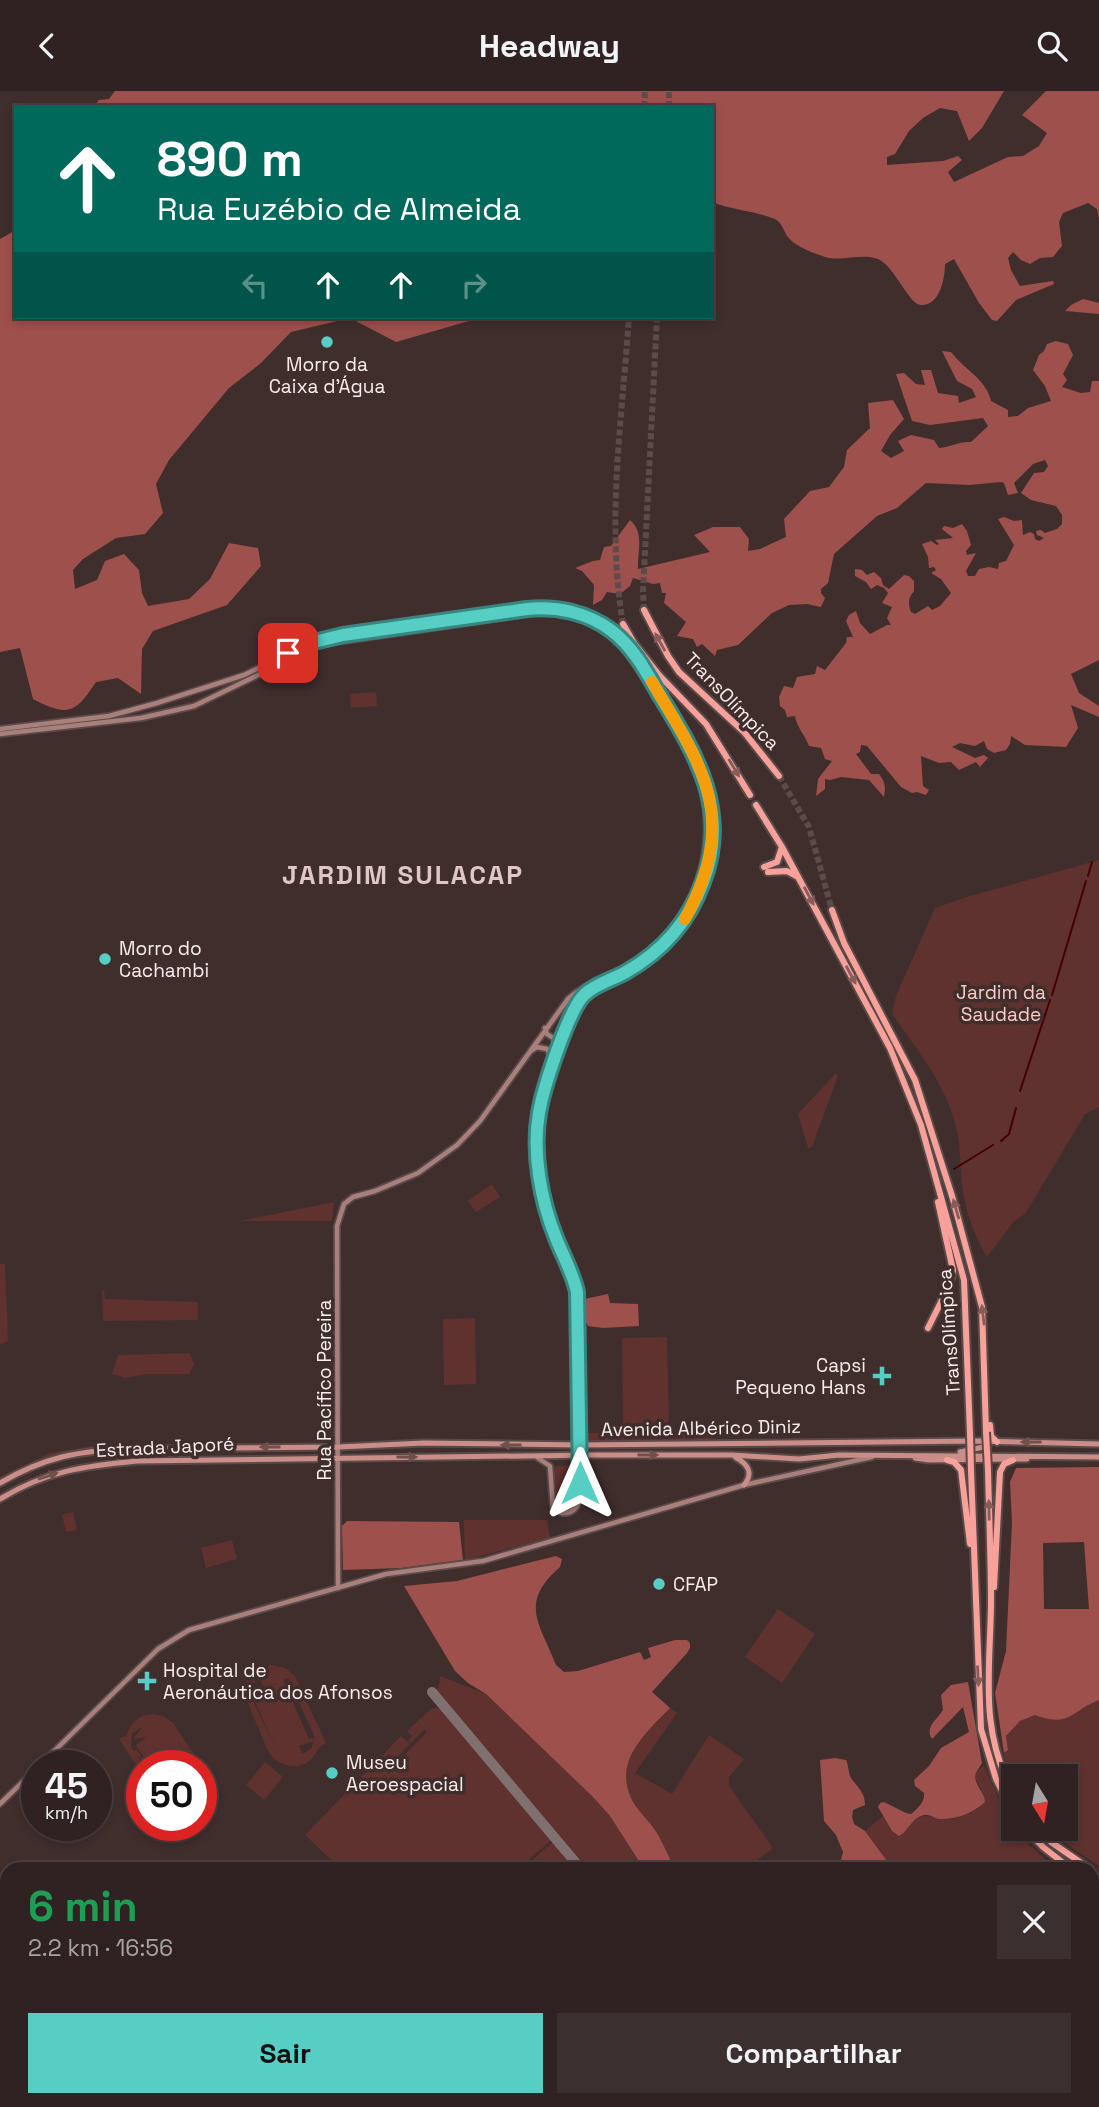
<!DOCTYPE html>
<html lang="pt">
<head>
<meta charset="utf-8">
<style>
	:root { --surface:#302222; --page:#3c2f2f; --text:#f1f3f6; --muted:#a8a4a5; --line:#4b3f40; --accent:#56cec3 }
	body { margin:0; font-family:"Space Grotesk",sans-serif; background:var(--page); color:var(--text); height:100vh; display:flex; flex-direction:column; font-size:26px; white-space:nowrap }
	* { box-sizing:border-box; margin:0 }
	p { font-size:23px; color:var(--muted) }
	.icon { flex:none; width:38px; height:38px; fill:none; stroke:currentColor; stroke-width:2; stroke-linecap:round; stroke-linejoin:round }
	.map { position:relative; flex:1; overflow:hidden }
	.sheet { position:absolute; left:0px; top:1771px; width:1099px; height:245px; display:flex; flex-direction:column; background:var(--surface); border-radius:21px 21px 0 0; box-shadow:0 4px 10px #0003,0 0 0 2px var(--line) }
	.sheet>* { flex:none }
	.banner { position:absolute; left:14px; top:14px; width:700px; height:214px; border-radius:0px; box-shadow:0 4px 10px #0003,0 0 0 2px var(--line); background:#00695c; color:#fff; overflow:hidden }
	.needle { width:46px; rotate:169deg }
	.controls { position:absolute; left:1001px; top:1673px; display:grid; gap:14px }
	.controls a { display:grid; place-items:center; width:77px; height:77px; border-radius:0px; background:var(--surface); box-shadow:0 4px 10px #0003,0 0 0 2px var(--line); font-size:35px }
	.speed { position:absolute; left:21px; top:1659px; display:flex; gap:14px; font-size:35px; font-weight:700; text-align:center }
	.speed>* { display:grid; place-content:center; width:91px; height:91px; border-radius:50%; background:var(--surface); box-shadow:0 4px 10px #0003,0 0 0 2px var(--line); line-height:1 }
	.speed small { font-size:18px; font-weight:400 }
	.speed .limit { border:10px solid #d22; background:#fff; color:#111 }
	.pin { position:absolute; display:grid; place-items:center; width:60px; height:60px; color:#fff; margin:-30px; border-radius:14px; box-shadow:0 4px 10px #0006 }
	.me { position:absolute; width:77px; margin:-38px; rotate:0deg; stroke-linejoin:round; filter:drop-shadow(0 0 5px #0008) }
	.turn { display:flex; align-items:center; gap:24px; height:147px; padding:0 28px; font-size:32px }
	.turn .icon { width:91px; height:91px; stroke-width:2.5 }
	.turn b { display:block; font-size:49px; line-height:60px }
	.lanes { display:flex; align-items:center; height:66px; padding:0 28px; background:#0003; justify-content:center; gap:35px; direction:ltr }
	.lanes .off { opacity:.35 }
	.round { display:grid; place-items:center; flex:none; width:74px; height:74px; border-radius:0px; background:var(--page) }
	.summary { display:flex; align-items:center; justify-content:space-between; height:119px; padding:0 28px }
	h1 { font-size:42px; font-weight:700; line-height:52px; color:#1e9e55 }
	.action { display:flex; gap:14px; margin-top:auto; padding:14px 28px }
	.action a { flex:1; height:80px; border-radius:0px; background:var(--accent); color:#111; font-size:28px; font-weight:700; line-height:80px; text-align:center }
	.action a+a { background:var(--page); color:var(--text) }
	header { display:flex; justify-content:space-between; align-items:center; height:91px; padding:0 28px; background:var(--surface); font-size:32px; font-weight:700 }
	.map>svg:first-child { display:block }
	.green { fill:#5f322f; fill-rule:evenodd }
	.forest { fill:#9e504c; fill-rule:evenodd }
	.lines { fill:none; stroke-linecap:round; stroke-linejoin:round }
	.stream { stroke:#460003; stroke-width:2 }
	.taxiway { stroke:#80706f; stroke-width:10 }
	.runway { stroke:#80706f; stroke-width:26 }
	.motorway-tunnel { stroke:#5c4b4a; stroke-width:6; stroke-dasharray:6 3; stroke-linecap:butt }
	.secondary-casing { stroke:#594a49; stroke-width:8 }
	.primary-casing { stroke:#594a49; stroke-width:9 }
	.motorway-casing { stroke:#594a49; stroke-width:10 }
	.secondary { stroke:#a87f7b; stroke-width:4.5 }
	.primary { stroke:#ca8d88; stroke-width:5 }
	.motorway { stroke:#f8a19a; stroke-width:6 }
	.motorway-bridge-casing { stroke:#594a49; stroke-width:10; stroke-linecap:butt }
	.motorway-bridge { stroke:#f8a19a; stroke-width:6 }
	.oneway { fill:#8a5c59 }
	.oneway2 { fill:#704f4d }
	.route-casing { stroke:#38867f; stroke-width:18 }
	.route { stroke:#56cec3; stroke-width:12 }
	.slow { stroke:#f59e0b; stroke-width:12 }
	.poi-dot { fill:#56cec3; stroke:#402e2d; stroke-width:2.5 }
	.labels { text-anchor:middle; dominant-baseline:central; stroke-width:7; stroke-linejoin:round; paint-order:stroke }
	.poi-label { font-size:19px; fill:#faeeed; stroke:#402e2d; text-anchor:start }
	.street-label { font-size:19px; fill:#faeeed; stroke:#402e2d }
	.park-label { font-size:19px; fill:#f9cac6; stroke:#402e2d }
	.district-label { font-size:26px; font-weight:bold; letter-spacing:2px; fill:#dec7c5; stroke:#402e2d }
</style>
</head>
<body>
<header><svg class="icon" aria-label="back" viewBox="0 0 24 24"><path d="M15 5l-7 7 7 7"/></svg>Headway<svg class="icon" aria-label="search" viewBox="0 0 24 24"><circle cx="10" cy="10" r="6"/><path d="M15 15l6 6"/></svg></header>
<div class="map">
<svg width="1099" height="2016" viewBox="0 0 1099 2016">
	<rect width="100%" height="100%" fill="#402e2d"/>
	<path class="green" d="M376 601 377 615 351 617 350 603Z
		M1099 769V1016L1085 1023 1025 1123 1014 1130 987 1166C977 1149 969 1130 965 1111 959 1086 962 1060 956 1035 946 994 916 957 892 923L896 905 935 817 967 806Z
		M836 982 838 985 812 1056 808 1057 798 1023Z
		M492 1093 500 1106 476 1121 468 1110Z
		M334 1111 332 1130H240Z
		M0 1173H5L8 1250 0 1254Z
		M104 1199 105 1208 198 1211V1229L103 1230 102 1200Z
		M475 1227 476 1293 444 1294 443 1228Z
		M667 1246 669 1339 709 1338V1349L584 1351 583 1342 623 1341 622 1247Z
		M190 1262 194 1273 189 1283H146L125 1287 112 1283 118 1264Z
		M93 1355V1358L50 1366 0 1390V1386L50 1362Z
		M570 1374 575 1378 576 1412 569 1418 560 1419 554 1409 553 1379 556 1375Z
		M73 1421 77 1439 66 1441 62 1424Z
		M464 1429H547L550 1447 465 1469Z
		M232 1449 237 1468 206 1477 201 1457Z
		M778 1518 815 1543 782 1592 745 1566Z
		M272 1574 285 1577 295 1585 326 1652C315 1656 316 1672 298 1675 289 1676 280 1673 273 1667 266 1659 263 1647 259 1638 248 1614 231 1579 272 1574ZM258 1586 265 1597 281 1591 252 1604 277 1660 252 1608V1595ZM288 1587 314 1644 312 1657 302 1663 299 1655 314 1650 312 1647 309 1648 283 1589Z
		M440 1585 486 1603 594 1707 610 1725 644 1778H586L435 1600 439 1595Z
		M1099 1609V1775L1068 1754 1050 1738H1066V1685H1013V1689L1007 1680 1004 1662 1008 1659 1006 1645 1020 1630 1035 1624C1069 1637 1069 1621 1099 1609Z
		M432 1617H439L443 1621 553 1748 521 1775 511 1778H341L305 1744 401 1645 410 1653 396 1667 399 1670 427 1641 425 1638 411 1652 408 1650 412 1645 407 1640Z
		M670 1617 677 1622 635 1682 672 1703 709 1644 744 1668 729 1686V1695L773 1757 745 1778H675C668 1765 663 1751 655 1739 649 1730 641 1723 635 1714 610 1673 643 1645 670 1617Z
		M155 1623 163 1625 173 1632 205 1680 207 1697 201 1709V1675H194L174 1645 193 1675H149L136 1654 147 1646 133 1648 143 1635 132 1643 131 1654 133 1660 137 1659 147 1675 137 1664 143 1675 142 1683 119 1648 124 1645 126 1647C130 1631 139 1623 155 1623Z
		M265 1671 283 1686 264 1709 246 1694Z
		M984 1675 1013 1738 1053 1776 1046 1778H893L865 1740 883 1725 892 1740 907 1738C922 1715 931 1730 952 1728 961 1726 970 1722 978 1717L981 1697C976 1691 975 1688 976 1680Z
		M554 1750 578 1778H522Z
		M1092 1802 1099 1806V1942L1092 1941Z
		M7 1926V2009H90L83 2016H0V1934Z
		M140 2009H367L359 2016H148Z
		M418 2009H555L552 2016H410Z
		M782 2009H1032L1019 2016H780Z"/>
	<path class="forest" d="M115 0H1004L982 37 969 50 957 20 940 17 923 27 909 40 895 63 887 66V74L943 70 958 65 962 69 948 81 954 91 1008 66 1023 65 1039 55 1047 42 1022 24 1046 0H1099V128L1097 118 1088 112 1063 122 1059 131 1062 155 1053 166 1040 167 1030 173 1021 169 1013 161 1008 167 1011 179 1020 195 1053 190 1054 193 1016 209 997 230 992 229 979 212 954 168 945 173C945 187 940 215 921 214 909 214 894 174 878 168 861 162 842 171 825 166 813 162 794 155 787 145 783 138 782 132 775 128 755 120 732 119 712 111V16H93L99 9 109 8Z
		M16 139V226H483L396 251 350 227 291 241 261 272 229 297 169 369 156 393 163 422 145 443 116 447 83 468 73 479 75 498 97 489 105 470 124 463 139 479 142 502 148 515 189 508 210 488 229 452 258 457 261 475 227 514 153 540 142 558 141 603 118 587 96 591C76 621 69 627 33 608L20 557 0 561V148Z
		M1083 208 1099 212V223L1065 220 1071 214Z
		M1056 250 1068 253 1073 264 1063 283 1067 289 1062 296 1081 302 1090 301 1092 290H1099V569L1071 583 1079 602 1099 615V626L1071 614 1078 637 1066 656 1025 654 1011 645 1010 653 1006 659 994 662 987 658 984 650 975 655 960 652 952 656 975 667 984 664 988 667 980 676 976 671 959 679 951 671 939 672 921 665 923 695 929 699 926 704 917 701 912 702 901 696 867 655 861 654 860 661 856 663 871 683H879C885 691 886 696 884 706L869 689 841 686 830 689 825 688V698L816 705 818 688 832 670 825 668 821 657 809 655C805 644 796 635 795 625L787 626 785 619 780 615 779 606 784 595 793 597 797 586 815 583 817 575 825 579 846 552 847 546H853L846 530 849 524 856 520 860 532 870 543 887 534H891L887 527 892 516 882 512 888 502 884 497 877 494 871 498 866 491 855 485V478L862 479 867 484 874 481 881 487 883 494 889 498 904 484 909 485 914 490V500C908 507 908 512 911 521L915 523 928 515 932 519 940 515 951 502 941 488 931 482 936 479 934 476 929 477 928 466 922 453 931 450 937 454 939 453 935 449 953 447 942 438 944 435 953 437 962 433 967 440 971 454 966 460 967 464 976 462 966 480 968 485H975L979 478 989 476 998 478 999 472 1006 470 1014 454 998 428 1004 426 1014 430 1022 429 1023 444 1030 441 1034 443 1035 448 1039 450 1044 447 1037 444 1036 440 1041 439 1045 442 1057 438 1062 433V424L1056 415 1031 409 1021 402 1034 382 1044 381 1048 375 1045 369 1033 373 1014 392 1018 402 1008 404 1004 392 1001 391 969 394 926 392 897 417 877 425 834 463 828 492 821 498V502L825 507 821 516 807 513 789 514 772 522 738 554 717 559 715 565 702 553 697 556 693 548 677 545 686 531 664 512 666 502H662L660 492 653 493 633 487 630 495 620 503 607 501 602 509 593 514 594 494 582 480 575 477 593 470 600 469 604 456 611 455 630 429C645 442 637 461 638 478L710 461 694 444 713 436H740L749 448 748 460 760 458 786 446 784 428 810 400 829 396 844 376 847 359 870 337 868 312 893 309 904 328 890 344 881 360 891 367 904 360 898 350 911 344 934 349 939 357C951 356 959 350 971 351L988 335 983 327 930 334 912 330 896 283 904 282 916 293 925 294 921 279H931L938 302 958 305 959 312 976 306 972 298 957 290 942 260 951 261C964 278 987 289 991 310L1008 319V326L1018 325 1028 317 1051 310 1045 295 1033 279 1039 264 1044 260 1047 253Z
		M608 1203 610 1212 638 1213 639 1235 603 1237 588 1235 584 1226V1208Z
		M1099 1376V1609C1069 1621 1070 1637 1035 1624L1020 1630 1006 1645 1008 1659 1004 1662 995 1602 1006 1560 1012 1432 1010 1391 1016 1377ZM1084 1451 1089 1518H1044L1043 1452Z
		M347 1430 459 1431 463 1469 401 1477 343 1479 342 1435Z
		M556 1465 562 1468 560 1476C519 1512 539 1531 556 1574L564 1581 578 1580 640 1561 644 1569 651 1566 648 1557 675 1549H687L690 1552V1557L687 1562 652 1601 670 1617C643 1645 610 1673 635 1714 641 1723 649 1730 655 1739 663 1751 668 1765 675 1778H644L610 1725 594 1707 486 1603 468 1592 455 1580 404 1495 457 1490Z
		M968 1591 982 1672C981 1675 977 1678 976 1682 972 1692 985 1701 985 1711 973 1722 956 1729 939 1728 934 1727 929 1723 924 1724 911 1727 909 1740 899 1745L892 1740 878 1716 880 1712 884 1711 906 1722 911 1723C918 1717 925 1711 924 1702L915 1695 914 1689 929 1675 941 1657 969 1641 963 1616 932 1648C924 1636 937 1629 943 1619L941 1604 951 1594Z
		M835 1667 846 1669C849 1675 848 1682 851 1687 858 1697 865 1701 865 1714L853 1719 852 1726 854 1733 865 1740 893 1778H832L841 1769 843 1761 836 1744 824 1730 820 1669Z
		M555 2009H782L780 2016H552Z
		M1032 2009H1082L1087 2014 1094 2016H1019Z"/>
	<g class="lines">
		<path class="stream" d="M1088 785 1092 771
			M1052 904 1086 790
			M1020 1000 1050 909
			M1001 1050 1009 1043 1016 1017
			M954 1078 993 1054"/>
		<path class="taxiway" d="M432 1601 581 1778
			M133 2009 140 2016"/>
		<path class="runway" d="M386 2016 395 2009"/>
		<path class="motorway-tunnel" d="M644 16 645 0
			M669 16V0
			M644 519 643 500 657 226
			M623 533C606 432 622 328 629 226
			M779 685 809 736 832 819"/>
		<defs>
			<path id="secondary" d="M0 638 109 625 157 612 244 584 310 552 324 548 527 518C556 515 587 521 612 540 633 556 646 580 659 603 695 662 730 719 703 791 689 830 662 860 626 881 612 888 595 893 584 904 568 920 544 998 539 1022 532 1062 541 1110 556 1147 563 1165 573 1182 577 1201L580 1408C577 1418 571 1423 561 1422L553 1416 550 1375 538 1367
				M0 643 141 627 194 615 322 553 543 521C609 526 627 559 658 610 670 630 684 649 693 670 713 716 711 770 687 814 672 843 644 868 614 882 598 890 582 895 568 908L480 1030 457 1054 418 1082 375 1100 353 1106 344 1113 337 1135 338 1497
				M545 937 547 943 553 947 565 942
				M531 960 537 956 547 958 555 972
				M39 1675 158 1558 189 1539 386 1483 483 1470 744 1394 872 1366
				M0 1713 37 1677"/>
			<path id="primary" d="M960 1361 988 1355
				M735 1366C748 1373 754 1382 744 1394
				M915 1367 929 1369 1027 1368
				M0 1392C45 1366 77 1360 128 1358L338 1356 424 1352 580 1354 979 1350 1099 1353
				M0 1408C46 1380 85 1375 137 1370L594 1364H732L799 1368 839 1364 1099 1366"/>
			<path id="motorway" d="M644 519 668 565 679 581 744 641 779 685
				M623 533 634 552 659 584 706 633 750 704
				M756 714 782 756 890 957 921 1034 964 1189 970 1343
				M764 776 777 771 782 756
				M768 781 787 780 796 785
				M832 819 844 852 915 989 952 1105 982 1216 986 1341
				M928 1237 950 1193 953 1179 938 1111
				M990 1334 991 1345 997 1351
				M947 1369 954 1371 961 1379 970 1453
				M971 1379 981 1638 996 1688 1013 1722
				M988 1379C989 1423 991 1468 991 1513 990 1584 979 1636 1013 1703
				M994 1496 1000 1381 1004 1373 1013 1369
				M1025 1738 1043 1756 1071 1778
				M1038 1738 1051 1751 1090 1778
				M1092 1790 1099 1793"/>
		</defs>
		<use href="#secondary" class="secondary-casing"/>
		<use href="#primary" class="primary-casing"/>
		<use href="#motorway" class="motorway-casing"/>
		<use href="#secondary" class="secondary"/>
		<use href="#primary" class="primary"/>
		<use href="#motorway" class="motorway"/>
		<defs>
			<path id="motorway-bridge" d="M986 1341 988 1379
				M970 1343 971 1379"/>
		</defs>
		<use href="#motorway-bridge" class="motorway-bridge-casing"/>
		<use href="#motorway-bridge" class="motorway-bridge"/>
	</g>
	<defs><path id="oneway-solid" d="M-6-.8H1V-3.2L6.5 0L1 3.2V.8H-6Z" transform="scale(1.75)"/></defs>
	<g class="oneway">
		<use href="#oneway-solid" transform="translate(660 551) rotate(-119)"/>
		<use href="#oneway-solid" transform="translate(734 677) rotate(59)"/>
		<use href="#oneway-solid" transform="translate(809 805) rotate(62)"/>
		<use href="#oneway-solid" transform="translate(851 884) rotate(62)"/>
		<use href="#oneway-solid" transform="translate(956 1118) rotate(-106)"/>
		<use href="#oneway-solid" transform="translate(983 1224) rotate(-97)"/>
		<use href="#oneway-solid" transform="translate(989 1419) rotate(-91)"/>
		<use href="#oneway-solid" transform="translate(978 1585) rotate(87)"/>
	</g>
	<g class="oneway2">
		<use href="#oneway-solid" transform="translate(1031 1351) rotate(-180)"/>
		<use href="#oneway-solid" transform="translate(511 1354) rotate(-180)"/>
		<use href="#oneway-solid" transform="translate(270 1356) rotate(180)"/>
		<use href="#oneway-solid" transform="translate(648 1364)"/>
		<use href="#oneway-solid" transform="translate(407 1366)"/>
		<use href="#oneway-solid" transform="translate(48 1385) rotate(-18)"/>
	</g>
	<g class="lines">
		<defs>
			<path id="route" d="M288 562 310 552 343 544 527 518C556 515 587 521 612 540 633 556 646 580 659 603 695 662 731 719 703 791 689 830 663 860 626 881 612 889 595 893 584 904 568 920 543 998 539 1022 532 1062 541 1110 556 1147 563 1165 573 1182 577 1201L580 1392"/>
		</defs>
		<use href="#route" class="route-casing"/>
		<use href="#route" class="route"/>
		<path class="slow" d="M652 591C705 679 739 727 685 828"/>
	</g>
	<g class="poi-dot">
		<circle cx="327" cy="251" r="7"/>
		<circle cx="105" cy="868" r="7"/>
		<path d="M878.5 1274.5h7v7h7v7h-7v7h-7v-7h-7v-7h7z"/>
		<circle cx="659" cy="1493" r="7"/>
		<path d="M143.5 1579.5h7v7h7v7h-7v7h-7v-7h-7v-7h7z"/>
		<circle cx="332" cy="1682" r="7"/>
	</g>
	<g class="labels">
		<g class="poi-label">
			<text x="327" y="273" text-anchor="middle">Morro da<tspan x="327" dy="22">Caixa d'Água</tspan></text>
			<text x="119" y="857">Morro do<tspan x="119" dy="22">Cachambi</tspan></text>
			<text x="866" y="1274" text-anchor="end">Capsi<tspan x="866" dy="22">Pequeno Hans</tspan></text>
			<text x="673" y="1493">CFAP</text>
			<text x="163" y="1579">Hospital de<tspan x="163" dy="22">Aeronáutica dos Afonsos</tspan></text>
			<text x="346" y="1671">Museu<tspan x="346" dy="22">Aeroespacial</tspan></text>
		</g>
		<g class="street-label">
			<text transform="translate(732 610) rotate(46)">TransOlímpica</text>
			<text transform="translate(949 1241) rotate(-94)">TransOlímpica</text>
			<text transform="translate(324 1299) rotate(-90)">Rua Pacífico Pereira</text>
			<text transform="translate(701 1337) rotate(-1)">Avenida Albérico Diniz</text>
			<text transform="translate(165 1356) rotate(-3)">Estrada Japoré</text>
		</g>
		<g class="park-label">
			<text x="1001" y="901">Jardim da<tspan x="1001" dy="22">Saudade</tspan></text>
		</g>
		<g class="district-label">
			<text x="403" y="784">JARDIM SULACAP</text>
		</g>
	</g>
</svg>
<div class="controls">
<a><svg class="needle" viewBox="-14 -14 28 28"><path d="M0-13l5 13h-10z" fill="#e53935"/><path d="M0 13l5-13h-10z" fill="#a8a4a5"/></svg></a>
</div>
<div class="speed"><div>45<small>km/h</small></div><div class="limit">50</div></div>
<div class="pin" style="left:288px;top:562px;background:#d93025"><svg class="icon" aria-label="arrive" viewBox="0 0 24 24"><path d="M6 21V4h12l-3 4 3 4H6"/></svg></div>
<svg class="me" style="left:580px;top:1392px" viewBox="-20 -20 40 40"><path d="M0-17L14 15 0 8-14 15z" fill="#56cec3" stroke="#fff" stroke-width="4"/></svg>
<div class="banner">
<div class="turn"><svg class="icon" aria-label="ahead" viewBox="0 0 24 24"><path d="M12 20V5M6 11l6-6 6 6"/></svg><div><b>890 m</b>Rua Euzébio de Almeida</div></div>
<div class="lanes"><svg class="icon off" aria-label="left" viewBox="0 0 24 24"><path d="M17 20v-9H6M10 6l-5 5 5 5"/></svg><svg class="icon" aria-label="ahead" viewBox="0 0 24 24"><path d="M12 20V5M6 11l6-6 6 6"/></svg><svg class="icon" aria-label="ahead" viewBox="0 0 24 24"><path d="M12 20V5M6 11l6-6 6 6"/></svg><svg class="icon off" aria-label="right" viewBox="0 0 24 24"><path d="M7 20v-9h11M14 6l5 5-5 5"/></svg></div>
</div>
<section class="sheet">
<div class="summary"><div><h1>6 min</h1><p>2.2 km · 16:56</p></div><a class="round"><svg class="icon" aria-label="close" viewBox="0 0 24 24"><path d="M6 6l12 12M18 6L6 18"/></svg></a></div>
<div class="action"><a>Sair</a><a>Compartilhar</a></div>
</section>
</div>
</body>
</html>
